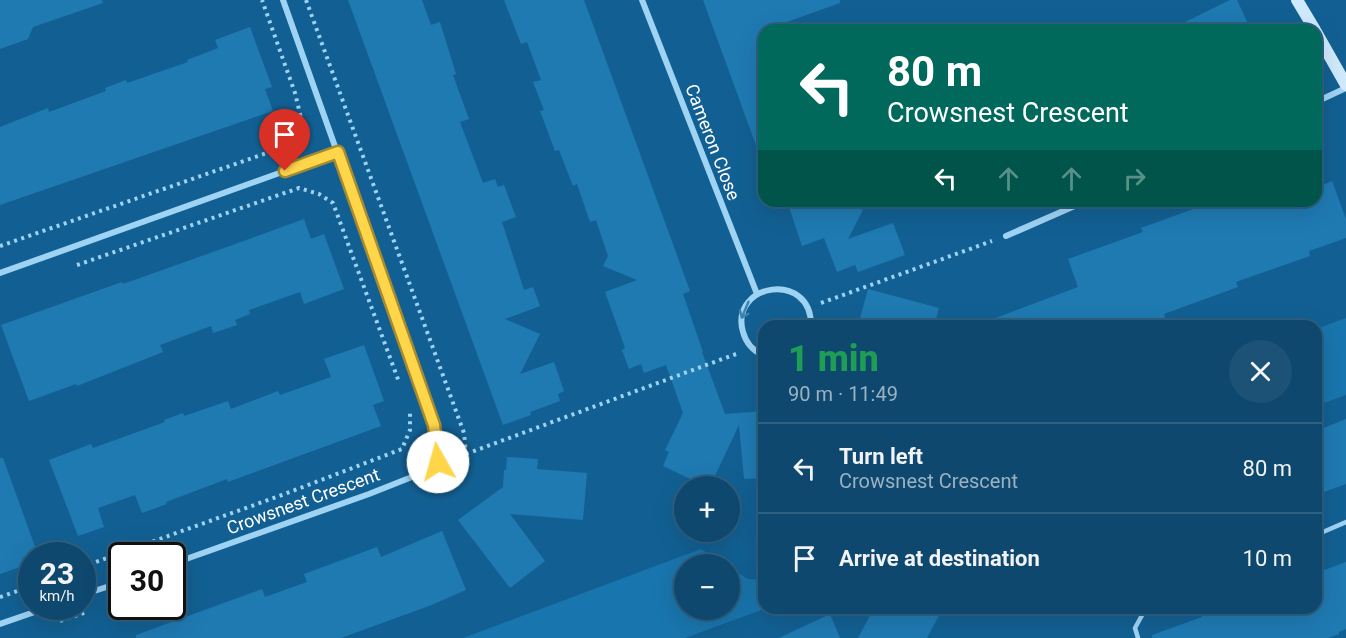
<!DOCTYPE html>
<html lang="en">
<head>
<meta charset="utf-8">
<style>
	:root { --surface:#0e486e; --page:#1c5276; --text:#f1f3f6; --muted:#9bb2c2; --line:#2e6081 }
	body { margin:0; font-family:Roboto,sans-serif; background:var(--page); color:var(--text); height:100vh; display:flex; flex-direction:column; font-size:22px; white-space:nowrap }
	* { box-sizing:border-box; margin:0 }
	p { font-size:20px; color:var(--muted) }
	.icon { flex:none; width:33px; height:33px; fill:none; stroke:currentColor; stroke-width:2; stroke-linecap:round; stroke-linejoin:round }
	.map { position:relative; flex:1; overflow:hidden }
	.sheet { position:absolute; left:758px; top:320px; width:564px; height:294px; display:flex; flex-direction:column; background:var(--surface); border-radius:18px; box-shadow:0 6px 24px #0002,0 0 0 2px var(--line) }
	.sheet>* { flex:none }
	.guide { position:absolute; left:758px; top:24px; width:564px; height:183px; border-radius:18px; box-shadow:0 6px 24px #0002,0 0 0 2px var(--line); background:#00695c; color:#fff; overflow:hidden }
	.fabs { position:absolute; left:674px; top:476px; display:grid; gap:12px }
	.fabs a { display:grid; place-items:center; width:66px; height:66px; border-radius:50%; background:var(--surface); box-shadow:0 6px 24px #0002,0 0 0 2px var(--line); font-size:30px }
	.speed { position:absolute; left:18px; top:542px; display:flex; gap:12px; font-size:30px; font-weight:700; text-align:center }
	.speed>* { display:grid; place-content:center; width:78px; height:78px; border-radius:50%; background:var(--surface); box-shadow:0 6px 24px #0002,0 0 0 2px var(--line); line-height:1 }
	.speed small { font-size:15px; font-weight:400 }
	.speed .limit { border:3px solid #111; border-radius:9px; background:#fff; color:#111 }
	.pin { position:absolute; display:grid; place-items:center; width:51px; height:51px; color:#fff; margin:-62px -26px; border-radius:50% 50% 50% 0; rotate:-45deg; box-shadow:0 0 6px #0007 }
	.pin .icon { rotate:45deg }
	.me { position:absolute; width:66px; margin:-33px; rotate:353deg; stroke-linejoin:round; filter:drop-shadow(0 0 4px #0008) }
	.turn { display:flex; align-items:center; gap:21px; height:126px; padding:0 30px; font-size:27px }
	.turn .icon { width:78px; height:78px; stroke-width:2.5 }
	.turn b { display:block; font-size:42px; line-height:51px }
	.lanes { display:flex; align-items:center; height:57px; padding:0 30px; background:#0003; justify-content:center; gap:30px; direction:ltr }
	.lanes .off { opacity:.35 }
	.round { display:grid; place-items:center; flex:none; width:63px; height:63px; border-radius:32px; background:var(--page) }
	.summary { display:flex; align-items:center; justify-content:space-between; height:102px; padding:0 30px }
	h1 { font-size:36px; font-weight:800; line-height:45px; color:#1e9e55 }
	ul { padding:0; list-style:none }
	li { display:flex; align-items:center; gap:18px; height:90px; padding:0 30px; border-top:2px solid var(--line) }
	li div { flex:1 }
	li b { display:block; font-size:22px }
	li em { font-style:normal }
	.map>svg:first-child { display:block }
	.green { fill:#1975ad }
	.building { fill:#1f7ab2 }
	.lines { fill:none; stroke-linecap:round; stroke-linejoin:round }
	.path { stroke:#9fd3f3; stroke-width:4; stroke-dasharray:3 4.5; stroke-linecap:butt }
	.lane { stroke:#9fd3f3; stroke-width:4.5 }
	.street { stroke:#9fd3f3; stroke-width:6 }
	.secondary { stroke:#ceeafc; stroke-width:12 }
	.oneway { stroke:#3c82b0 }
	.route-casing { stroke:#a68a30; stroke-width:15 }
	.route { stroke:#ffd54a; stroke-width:10 }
	.labels { text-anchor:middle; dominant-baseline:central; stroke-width:6; stroke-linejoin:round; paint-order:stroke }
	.street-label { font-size:18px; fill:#fff; stroke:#126093 }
</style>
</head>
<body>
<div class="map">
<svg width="1346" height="638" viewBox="0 0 1346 638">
	<rect width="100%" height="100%" fill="#126093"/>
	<path class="green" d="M1346 318V395L1316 406V329Z
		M701 549 724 564H684V609H729V567L748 579 763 580 764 608H767L685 638H463Z"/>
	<path class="building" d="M0 0H102L103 3 33 27 28 39 0 49Z
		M348 0H422L431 25 440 22 456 74 453 75 469 119 460 122 483 183 495 179 498 187 504 185 516 217 502 222 524 290 533 287 540 306 505 319 540 334 520 374 554 362 564 391 558 394 560 401 530 412 531 415 503 425Z
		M504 0H584L690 291 683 294 703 352H702L725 414 764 411V478L744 479 739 425 710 486H705L663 466 669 452 665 450 683 413 666 365 644 373 641 364 629 369 622 350 625 348 605 292 637 280 603 266 608 256 596 220 590 222 577 184 573 186 559 150 555 151 540 111 544 110 533 82 541 80 527 42 521 44Z
		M703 0H840V3L784 23 787 30H764V158L761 159Z
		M1230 0H1237L1251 30H1169Z
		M250 27 272 87 265 89 273 111 0 205V127L48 108 49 112 106 91 105 88 126 80 127 83 188 62 187 60 218 48 215 40Z
		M1332 181 1346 219V238L1309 251 1310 256 1236 282 1238 287 1164 314 1165 318 1144 326H982V323L1078 287 1068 259 1143 232 1141 228 1215 201H1316V188Z
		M787 201H842L863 210 848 239 893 223 905 255 858 272 855 265 837 272 824 238 802 246Z
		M304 219 311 239 324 234 344 289 304 304 300 292 249 310 250 314 235 320 237 325 213 333 211 326 160 345 163 352 77 386 76 384 29 401 1 325 122 282 123 284 213 252Z
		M868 289 939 308 934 326H858Z
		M364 345 384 401 373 405 381 426 228 482 227 479 166 502 167 504 142 513 135 495 98 508 104 527 78 536 49 460 91 444 93 448 165 422 164 420 183 413 184 416 228 401 231 409 278 391 280 395 331 377 324 359Z
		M1346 419V484L1316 495V431Z
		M507 457 538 459 537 469 587 473 583 520 510 514 545 561 510 588 458 520 503 487 504 470H506Z
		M0 458H3L38 555H32V563L0 574Z
		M442 531 466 590 429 606 341 638H136V635L262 589 265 597 307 582 304 574 377 547 381 557Z
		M1346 562V629L1339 632V634L1328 638H1152V635L1202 617 1201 615 1222 608H1316V573Z
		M874 608H943L927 638H858Z
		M830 614 840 638H779Z"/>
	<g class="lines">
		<path class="path" d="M306 0 464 433 466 454 453 478 438 484
			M0 246 287 146 295 133 301 118 295 93 262 0
			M77 265 299 188 319 194 333 203 399 382
			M821 303 992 241
			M466 454 736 354
			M82 567 282 495 402 449 410 430V412
			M0 597 32 586
			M60 621 87 612"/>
		<path class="lane" d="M1316 535 1346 522
			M1138 638 1135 628 1146 608"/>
		<path class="street" d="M642 0 757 294
			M1316 102 1346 88
			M1006 236 1086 201
			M0 273 338 152
			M764 356C753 351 746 343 743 332 729 283 812 270 811 326
			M172 564 369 494 422 473 438 462 434 425 283 0
			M82 595 122 582
			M0 624 52 606"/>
		<path class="secondary" d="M1297 0 1315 30
			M1316 32 1346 85"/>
	</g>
	<defs><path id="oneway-shaft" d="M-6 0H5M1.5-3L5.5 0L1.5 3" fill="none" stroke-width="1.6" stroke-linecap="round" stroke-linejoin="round" transform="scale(1.5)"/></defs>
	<use class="oneway" href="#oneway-shaft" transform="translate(745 310) rotate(113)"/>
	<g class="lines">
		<defs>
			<path id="route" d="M285 171 338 152 434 425 438 462"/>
		</defs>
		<use href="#route" class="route-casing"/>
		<use href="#route" class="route"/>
	</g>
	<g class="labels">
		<g class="street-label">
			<text transform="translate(713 142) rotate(69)">Cameron Close</text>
			<text transform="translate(303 501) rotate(-20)">Crowsnest Crescent</text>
		</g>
	</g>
</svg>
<div class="fabs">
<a>+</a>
<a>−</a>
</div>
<div class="speed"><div>23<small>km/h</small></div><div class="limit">30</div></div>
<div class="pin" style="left:285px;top:171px;background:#d93025"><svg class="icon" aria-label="arrive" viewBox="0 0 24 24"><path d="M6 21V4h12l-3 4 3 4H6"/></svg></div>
<svg class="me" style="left:438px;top:462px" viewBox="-20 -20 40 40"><circle r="19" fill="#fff"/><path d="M0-13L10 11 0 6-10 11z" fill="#ffd54a"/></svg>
<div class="guide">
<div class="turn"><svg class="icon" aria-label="left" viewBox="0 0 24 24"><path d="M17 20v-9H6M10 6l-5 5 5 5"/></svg><div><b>80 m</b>Crowsnest Crescent</div></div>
<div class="lanes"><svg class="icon" aria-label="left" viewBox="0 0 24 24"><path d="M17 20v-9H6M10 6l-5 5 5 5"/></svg><svg class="icon off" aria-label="ahead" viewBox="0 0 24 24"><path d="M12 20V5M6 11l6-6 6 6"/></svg><svg class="icon off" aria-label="ahead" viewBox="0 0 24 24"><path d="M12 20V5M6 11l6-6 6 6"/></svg><svg class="icon off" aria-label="right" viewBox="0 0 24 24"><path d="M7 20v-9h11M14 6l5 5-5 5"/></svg></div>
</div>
<section class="sheet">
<div class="summary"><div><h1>1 min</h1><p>90 m · 11:49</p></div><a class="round"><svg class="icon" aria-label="close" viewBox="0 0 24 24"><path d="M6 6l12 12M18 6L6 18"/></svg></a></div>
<ul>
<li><svg class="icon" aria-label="left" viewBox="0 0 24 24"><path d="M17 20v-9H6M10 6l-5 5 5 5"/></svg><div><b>Turn left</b><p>Crowsnest Crescent</p></div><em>80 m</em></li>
<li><svg class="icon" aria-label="arrive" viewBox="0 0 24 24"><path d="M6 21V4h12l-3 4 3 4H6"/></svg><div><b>Arrive at destination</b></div><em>10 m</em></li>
</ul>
</section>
</div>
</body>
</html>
